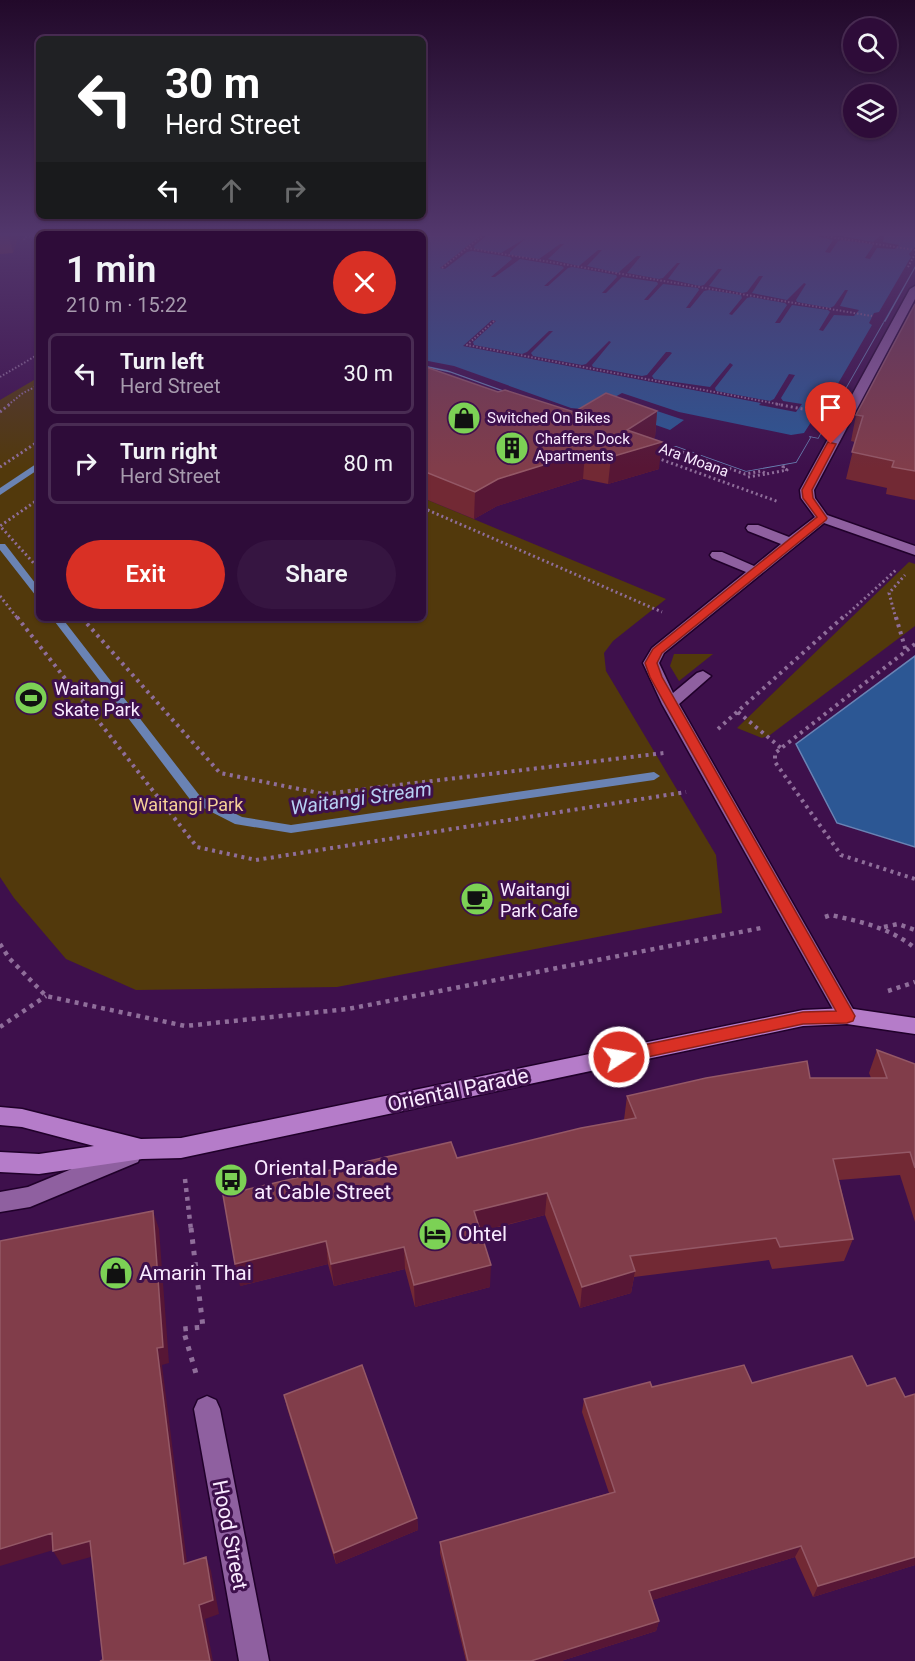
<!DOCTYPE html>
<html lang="en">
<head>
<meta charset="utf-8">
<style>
	:root { --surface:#2e0c39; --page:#361541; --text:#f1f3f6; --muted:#a79bae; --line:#492c53; --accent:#d93025 }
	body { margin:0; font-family:Roboto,sans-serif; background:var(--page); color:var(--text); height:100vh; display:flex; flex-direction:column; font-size:22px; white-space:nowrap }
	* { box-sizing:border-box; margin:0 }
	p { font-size:20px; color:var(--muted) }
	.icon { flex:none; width:33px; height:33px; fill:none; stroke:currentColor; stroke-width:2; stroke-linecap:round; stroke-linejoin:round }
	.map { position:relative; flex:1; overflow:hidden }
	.details { position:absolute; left:36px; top:231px; width:390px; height:390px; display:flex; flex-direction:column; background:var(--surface); border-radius:9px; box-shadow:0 2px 4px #0004,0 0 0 2px var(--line) }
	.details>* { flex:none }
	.banner { position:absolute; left:36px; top:36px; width:390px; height:183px; border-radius:9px; box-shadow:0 2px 4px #0004,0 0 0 2px var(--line); background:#202124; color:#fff; overflow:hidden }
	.fabs { position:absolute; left:843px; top:18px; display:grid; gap:12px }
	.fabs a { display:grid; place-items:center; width:54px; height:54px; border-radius:50%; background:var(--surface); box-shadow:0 2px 4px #0004,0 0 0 2px var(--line); font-size:30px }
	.pin { position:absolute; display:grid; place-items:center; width:51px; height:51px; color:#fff; margin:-62px -26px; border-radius:50% 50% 50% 0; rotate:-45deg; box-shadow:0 0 6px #0007 }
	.pin .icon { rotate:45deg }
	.me { position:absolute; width:66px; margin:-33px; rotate:78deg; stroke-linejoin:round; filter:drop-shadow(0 0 4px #0008) }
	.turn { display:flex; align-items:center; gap:21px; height:126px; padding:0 30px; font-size:27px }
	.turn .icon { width:78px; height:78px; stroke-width:2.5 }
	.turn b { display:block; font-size:42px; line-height:51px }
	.lanes { display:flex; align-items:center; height:57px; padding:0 30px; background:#0003; justify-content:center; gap:30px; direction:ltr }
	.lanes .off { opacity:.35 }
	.round { display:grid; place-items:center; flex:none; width:63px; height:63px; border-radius:32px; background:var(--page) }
	.head { display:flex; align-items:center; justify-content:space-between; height:102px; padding:0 30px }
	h1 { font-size:36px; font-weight:600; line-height:45px }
	.action { display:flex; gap:12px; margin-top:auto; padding:12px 30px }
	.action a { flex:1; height:69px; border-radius:36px; background:var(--accent); color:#fff; font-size:24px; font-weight:600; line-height:69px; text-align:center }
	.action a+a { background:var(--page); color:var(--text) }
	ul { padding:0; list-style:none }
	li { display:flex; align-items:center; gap:18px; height:81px; margin:0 12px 9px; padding:0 18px; border:3px solid var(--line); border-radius:9px }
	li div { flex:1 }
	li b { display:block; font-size:22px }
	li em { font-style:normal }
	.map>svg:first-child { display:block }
	.green { fill:#52390c }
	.water { fill:#2c5794; stroke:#6a83b4; stroke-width:1.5 }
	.pier { fill:#3e104c }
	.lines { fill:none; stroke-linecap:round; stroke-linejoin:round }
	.stream { fill:#6a83b4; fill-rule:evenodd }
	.minor-casing { stroke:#20002a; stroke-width:3 }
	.major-casing { stroke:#20002a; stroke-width:3 }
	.path-far4 { stroke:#8f6e9a; stroke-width:2; stroke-dasharray:1.5 2; stroke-linecap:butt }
	.path-far3 { stroke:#8f6e9a; stroke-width:3; stroke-dasharray:2 3; stroke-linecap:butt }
	.path-far2 { stroke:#8f6e9a; stroke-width:4; stroke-dasharray:3 4.5; stroke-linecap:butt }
	.path-far1 { stroke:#8f6e9a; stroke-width:4.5; stroke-dasharray:4 5; stroke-linecap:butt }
	.path { stroke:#8f6e9a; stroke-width:5; stroke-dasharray:4.5 7; stroke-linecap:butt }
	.minor { fill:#8f60a0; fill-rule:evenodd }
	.major { fill:#b57cc9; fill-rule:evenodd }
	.wall { fill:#722934 }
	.shaded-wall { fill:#571635 }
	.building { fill:#813d4a; stroke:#945866; stroke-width:1.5 }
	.route { fill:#d93025; stroke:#8d1f18; stroke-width:1.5 }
	.labels { text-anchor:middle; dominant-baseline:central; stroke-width:6; stroke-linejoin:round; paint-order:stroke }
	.far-poi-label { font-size:15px; fill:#f9eaff; stroke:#3e104c; text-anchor:start }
	.far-street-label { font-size:15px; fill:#f9eaff; stroke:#3e104c }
	.poi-label { font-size:18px; fill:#f9eaff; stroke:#3e104c; text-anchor:start }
	.park-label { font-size:18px; fill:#f5d097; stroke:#3e104c }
	.water-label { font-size:20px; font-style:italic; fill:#b7d0f3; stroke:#3e104c }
	.near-street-label { font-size:21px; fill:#f9eaff; stroke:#3e104c }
	.near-poi-label { font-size:21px; fill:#f9eaff; stroke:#3e104c; text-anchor:start }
</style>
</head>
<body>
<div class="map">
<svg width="915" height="1661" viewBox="0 0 915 1661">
	<rect width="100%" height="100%" fill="#3e104c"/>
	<path class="green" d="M39 377V618H423V498L666 599 613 641 604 653 606 671 716 855 722 913 337 987 136 990 66 959 14 898 0 877V400Z
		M909 562 915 564V626L770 735 762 738 737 728Z
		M674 654H713L679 681 670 666Z"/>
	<path class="water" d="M423 236H915V267L885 321H879L878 323H883L828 419 823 418 822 420 827 421 818 438 809 436 810 438 796 462 746 471 676 446 663 448 451 372 423 366Z
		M915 656V847L837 823 796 744Z"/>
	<path class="pier" d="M480 236H486L474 246 475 249 501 253 526 238 510 252V255L539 259 560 244H564L548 259 579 266 598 250H602L587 266 618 273 637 256H641L627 273 659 279 663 278 677 263H680L668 279 700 286 704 285 718 269H722L709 286 742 293 747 292 759 276H763L752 293 787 300 804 283 806 284 796 300 797 302 830 308 834 306 845 290H848L840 306 859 310 854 316 834 315 823 331 819 330 830 312 828 310 792 305 780 323H775L787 305 785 303 751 297 747 298 732 315 729 314 742 298 741 295 709 290 704 291 690 308H686L699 290 698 288 663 284 648 300H644L658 284 657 282 622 277 606 293H602L617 277 616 275 572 267 568 268 548 286H544L564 268 562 266 520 259 495 277H491L512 259 510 257 472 251 467 252 445 269 440 268Z
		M816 236H841L873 242 880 236H884L883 242 899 245 895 249 877 248 870 259 865 258 873 246 872 244 841 240 838 241 830 253 825 252 833 240Z
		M915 247V266L828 419 823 418 822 420 827 421 818 438 809 436 810 438 796 462 746 471 676 446 663 448 447 370 423 365V360L454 366 571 408 592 410 599 405 670 430 684 420 615 397 622 393 679 412 791 435 804 433 815 416 811 415 816 407 825 406 872 325 869 323 874 313 879 312 911 257 909 254Z
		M492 320 496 321 473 342 474 345 522 354 527 352 549 331H553L531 353 533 356 582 365 586 364 609 341 611 342 592 365 593 367 642 376 647 375 666 352H670L672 353 652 376 654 379 710 387 730 363 733 365 715 388 716 391 770 401 774 399 789 374 795 375 781 398 783 401 802 404 796 412 759 405 761 403 463 346Z"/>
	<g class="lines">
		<path class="stream" d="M39 462V469L0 495V488Z
			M0 544H5L39 588V597L36 596 0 550Z
			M52 618H62L200 796 242 817 291 825 654 772 660 776 654 780 291 833 235 824 192 802Z"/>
		<defs>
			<path id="minor" d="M915 286V299L814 490 815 498 827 515 915 546V555L824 523 664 653 659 663 673 693 697 673 703 671 711 676 679 704 857 1016 854 1022 847 1024 840 1022 662 704 643 663 652 648 746 572 712 558 710 555 712 552H722L754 566 781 544 748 531 746 528 748 525H758L789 537 815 517 801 498 800 490 910 289Z
				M130 1145 138 1148 141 1155 138 1162 30 1207 0 1212V1192L28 1187Z
				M207 1396 216 1400 220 1409 269 1661H239L194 1409 198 1400Z"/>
			<path id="major" d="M847 1008 915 1018V1034L847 1024 803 1026 181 1158 142 1159 39 1174 0 1172V1152L39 1154 94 1146 22 1127 0 1125V1107L22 1109 141 1139 181 1138 803 1010Z"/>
		</defs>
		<use href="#minor" class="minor-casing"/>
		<use href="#major" class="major-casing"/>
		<path class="path-far4" d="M824 236 915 250
			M24 240 25 237 39 236
			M467 248 872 316
			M908 267 915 254
			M442 268 482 236
			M494 321 467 345 783 405
			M0 377 39 354
			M8 405 23 393 39 385"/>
		<path class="path-far3" d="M776 404 819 412
			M0 412 10 404
			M668 447 745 474 762 471 766 474 787 470 783 467 787 466
			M657 458 779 502
			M0 467 39 441
			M748 477 766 474
			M39 499 0 526 39 569
			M423 508 662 612
			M0 596 18 619
			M842 619 896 570
			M896 619 889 593 905 575"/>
		<path class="path-far2" d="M17 617 197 847 256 860 686 792
			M896 617 906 651
			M82 618 220 773 324 794 664 753
			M915 644 775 753V762L841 855 915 879
			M738 712 781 748
			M718 729 843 617"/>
		<path class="path-far1" d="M825 917 831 915C862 922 890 928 915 948
			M884 927 898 924 915 930
			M0 944 9 958 46 996 185 1026 348 1009 761 928
			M888 991 915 982
			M0 1027 46 996
			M185 1179 191 1230"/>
		<path class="path" d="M191 1228 203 1327 183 1329 197 1377"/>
		<use href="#minor" class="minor"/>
		<use href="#major" class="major"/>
	</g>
	<path class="wall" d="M0 236H18L13 253 0 254Z
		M915 304V500L886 494 887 488 846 479 855 442 851 441 856 415Z
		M423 366 498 392 574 412 657 411 655 437 652 439 659 469 608 484 583 479 497 506 474 519 423 498Z
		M877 1050 915 1064V1222L900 1175 839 1180 853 1239 844 1261 772 1269 769 1260 634 1277 631 1293 580 1308 545 1215 480 1232 490 1287 415 1307 405 1269 334 1286 328 1264 240 1286 457 1158 624 1120 627 1096 810 1078H871L869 1073Z
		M752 1383 915 1565 813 1597 795 1557 652 1600 659 1621 656 1631 561 1661H466L440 1553V1542L609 1493 582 1412 584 1399 652 1387Z
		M284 1395 417 1518 418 1530 336 1564 287 1408Z"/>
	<path class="shaded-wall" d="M9 236H18L13 253Z
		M657 411 655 437 633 451 662 442 659 469 608 484 611 457 627 430Z
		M585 452 583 479 497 506 474 519 475 492 498 479Z
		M547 1193 545 1215 473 1233 474 1211Z
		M153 1211 159 1229 169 1363 162 1365 189 1578 184 1564 157 1348Z
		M326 1241 328 1264 240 1286 235 1264Z
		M404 1247 405 1269 334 1286 331 1264Z
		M491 1265 490 1287 415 1307 414 1285Z
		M635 1271 631 1293 580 1308 582 1287Z
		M417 1518 418 1530 336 1564 334 1553Z
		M52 1533 60 1548 0 1566V1549Z
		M90 1541 98 1555 62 1565 53 1551Z
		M801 1546 795 1557 646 1602 649 1591Z
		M206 1557 211 1571 219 1614 205 1619 213 1661H210L199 1605Z
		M915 1557V1565L813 1597 818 1586Z
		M659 1621 656 1631 561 1661H531Z"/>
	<path class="building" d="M915 304V471L892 467 894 461 852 452 863 416 856 415Z
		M423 366 498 392 505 390 574 412 606 393 657 411 627 430 662 442 611 457 585 452 498 479 475 492 423 471Z
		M877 1050 915 1064V1168L910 1152 833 1159 853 1239 780 1247 776 1238 630 1256 635 1271 582 1287 547 1193 474 1211 491 1265 414 1285 404 1247 331 1264 326 1241 235 1264 223 1195 451 1142 457 1158 581 1128 636 1118 627 1096 706 1078 807 1061 810 1078H887Z
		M153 1211 163 1347 157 1348 184 1564 206 1557 213 1600 199 1605 210 1661H100L103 1660 90 1541 53 1551 52 1533 0 1549V1241Z
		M852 1356 867 1386 895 1378 905 1397 915 1394V1557L818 1586 801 1546 649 1591 659 1621 531 1661H468L440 1542 615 1492 584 1399 650 1382 652 1387 744 1365 752 1383Z
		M362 1365 417 1518 334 1553 284 1395Z"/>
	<linearGradient id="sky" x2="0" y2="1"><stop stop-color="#22092a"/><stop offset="0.5" stop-color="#52376c"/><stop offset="1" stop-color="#52376c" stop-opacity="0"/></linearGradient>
	<rect width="915" height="468" fill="url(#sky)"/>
	<path class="route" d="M828 442 836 444 812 490 813 498 827 518 826 520 662 653 657 663 662 677 855 1016 853 1021 847 1023 803 1024 619 1063 613 1061 611 1057 613 1052 619 1050 803 1012 836 1011 650 677 645 663 653 649 817 517 803 498 802 490Z"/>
	<defs>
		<symbol id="shop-disc" viewBox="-11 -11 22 22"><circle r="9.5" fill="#7cd155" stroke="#3e104c"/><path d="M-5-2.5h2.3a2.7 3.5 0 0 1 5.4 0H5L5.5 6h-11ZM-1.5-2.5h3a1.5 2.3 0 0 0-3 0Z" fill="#111"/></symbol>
		<symbol id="building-disc" viewBox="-11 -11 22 22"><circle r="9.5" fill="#7cd155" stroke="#3e104c"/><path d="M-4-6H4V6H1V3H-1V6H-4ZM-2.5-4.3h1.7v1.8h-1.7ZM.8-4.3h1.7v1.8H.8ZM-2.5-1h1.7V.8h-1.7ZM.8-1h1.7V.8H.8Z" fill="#111"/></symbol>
		<symbol id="stadium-disc" viewBox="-11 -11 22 22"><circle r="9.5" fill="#7cd155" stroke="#3e104c"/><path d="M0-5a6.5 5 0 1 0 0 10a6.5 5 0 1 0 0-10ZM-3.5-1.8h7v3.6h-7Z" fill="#111"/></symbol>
		<symbol id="cafe-disc" viewBox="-11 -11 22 22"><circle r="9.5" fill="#7cd155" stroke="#3e104c"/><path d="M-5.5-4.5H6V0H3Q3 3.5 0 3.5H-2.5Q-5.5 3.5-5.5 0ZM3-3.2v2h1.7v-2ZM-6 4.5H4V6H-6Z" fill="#111"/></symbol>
		<symbol id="bus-disc" viewBox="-11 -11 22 22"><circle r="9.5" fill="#7cd155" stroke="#3e104c"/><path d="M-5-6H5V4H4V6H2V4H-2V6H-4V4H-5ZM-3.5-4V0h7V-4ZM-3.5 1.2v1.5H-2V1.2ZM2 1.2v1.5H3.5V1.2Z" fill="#111"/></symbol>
		<symbol id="hotel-disc" viewBox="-11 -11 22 22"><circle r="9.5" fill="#7cd155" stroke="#3e104c"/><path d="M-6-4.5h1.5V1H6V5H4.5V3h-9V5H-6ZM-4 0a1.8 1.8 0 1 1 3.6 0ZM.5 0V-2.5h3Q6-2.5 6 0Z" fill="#111"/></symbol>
	</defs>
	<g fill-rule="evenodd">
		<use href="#shop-disc" x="445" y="399" width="38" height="38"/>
		<use href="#building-disc" x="493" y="429" width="38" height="38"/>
		<use href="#stadium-disc" x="12" y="679" width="38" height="38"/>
		<use href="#cafe-disc" x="458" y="880" width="38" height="38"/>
		<use href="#bus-disc" x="212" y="1161" width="38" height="38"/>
		<use href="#hotel-disc" x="416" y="1215" width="38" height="38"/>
		<use href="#shop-disc" x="97" y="1254" width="38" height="38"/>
	</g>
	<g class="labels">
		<g class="far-poi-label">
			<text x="487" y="418">Switched On Bikes</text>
			<text x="535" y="439">Chaffers Dock<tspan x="535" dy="17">Apartments</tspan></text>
		</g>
		<g class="far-street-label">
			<text transform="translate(694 460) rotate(20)">Ara Moana</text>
		</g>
		<g class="poi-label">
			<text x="54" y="688">Waitangi<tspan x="54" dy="21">Skate Park</tspan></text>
			<text x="500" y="889">Waitangi<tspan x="500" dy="21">Park Cafe</tspan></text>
		</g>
		<g class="park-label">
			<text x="188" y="804">Waitangi Park</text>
		</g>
		<g class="water-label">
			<text transform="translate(361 798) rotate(-8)">Waitangi Stream</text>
		</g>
		<g class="near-street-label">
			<text transform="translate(458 1090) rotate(-12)">Oriental Parade</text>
			<text transform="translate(230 1535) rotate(79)">Hood Street</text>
		</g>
		<g class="near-poi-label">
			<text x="254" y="1168">Oriental Parade<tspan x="254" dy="24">at Cable Street</tspan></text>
			<text x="458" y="1234">Ohtel</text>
			<text x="139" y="1273">Amarin Thai</text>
		</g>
	</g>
</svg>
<div class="fabs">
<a><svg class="icon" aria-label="search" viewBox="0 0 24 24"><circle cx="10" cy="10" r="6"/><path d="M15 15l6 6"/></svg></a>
<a><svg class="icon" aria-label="layers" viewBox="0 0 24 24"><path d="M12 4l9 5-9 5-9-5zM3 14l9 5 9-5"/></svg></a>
</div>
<div class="pin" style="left:831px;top:444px;background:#d93025"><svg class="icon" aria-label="arrive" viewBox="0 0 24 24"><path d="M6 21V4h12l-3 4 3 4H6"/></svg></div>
<svg class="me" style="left:619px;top:1057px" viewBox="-20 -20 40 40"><circle r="17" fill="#d93025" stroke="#fff" stroke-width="3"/><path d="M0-11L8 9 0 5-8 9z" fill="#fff"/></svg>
<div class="banner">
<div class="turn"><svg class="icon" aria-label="left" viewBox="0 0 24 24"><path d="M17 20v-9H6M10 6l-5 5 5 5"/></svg><div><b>30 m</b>Herd Street</div></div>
<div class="lanes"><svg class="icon" aria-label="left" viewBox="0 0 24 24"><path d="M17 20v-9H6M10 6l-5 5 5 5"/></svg><svg class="icon off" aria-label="ahead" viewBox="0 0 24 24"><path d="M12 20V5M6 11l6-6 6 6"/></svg><svg class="icon off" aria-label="right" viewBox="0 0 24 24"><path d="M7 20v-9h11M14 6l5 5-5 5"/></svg></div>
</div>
<section class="details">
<div class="head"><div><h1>1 min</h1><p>210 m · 15:22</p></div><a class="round" style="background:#d93025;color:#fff"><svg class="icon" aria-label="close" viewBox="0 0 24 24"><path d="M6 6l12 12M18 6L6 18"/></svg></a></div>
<ul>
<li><svg class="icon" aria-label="left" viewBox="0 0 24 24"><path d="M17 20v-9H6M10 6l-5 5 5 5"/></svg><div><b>Turn left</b><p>Herd Street</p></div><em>30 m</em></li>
<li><svg class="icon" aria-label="right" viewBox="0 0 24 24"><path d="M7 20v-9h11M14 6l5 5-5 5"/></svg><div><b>Turn right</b><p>Herd Street</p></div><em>80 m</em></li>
</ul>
<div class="action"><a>Exit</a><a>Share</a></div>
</section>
</div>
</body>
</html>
